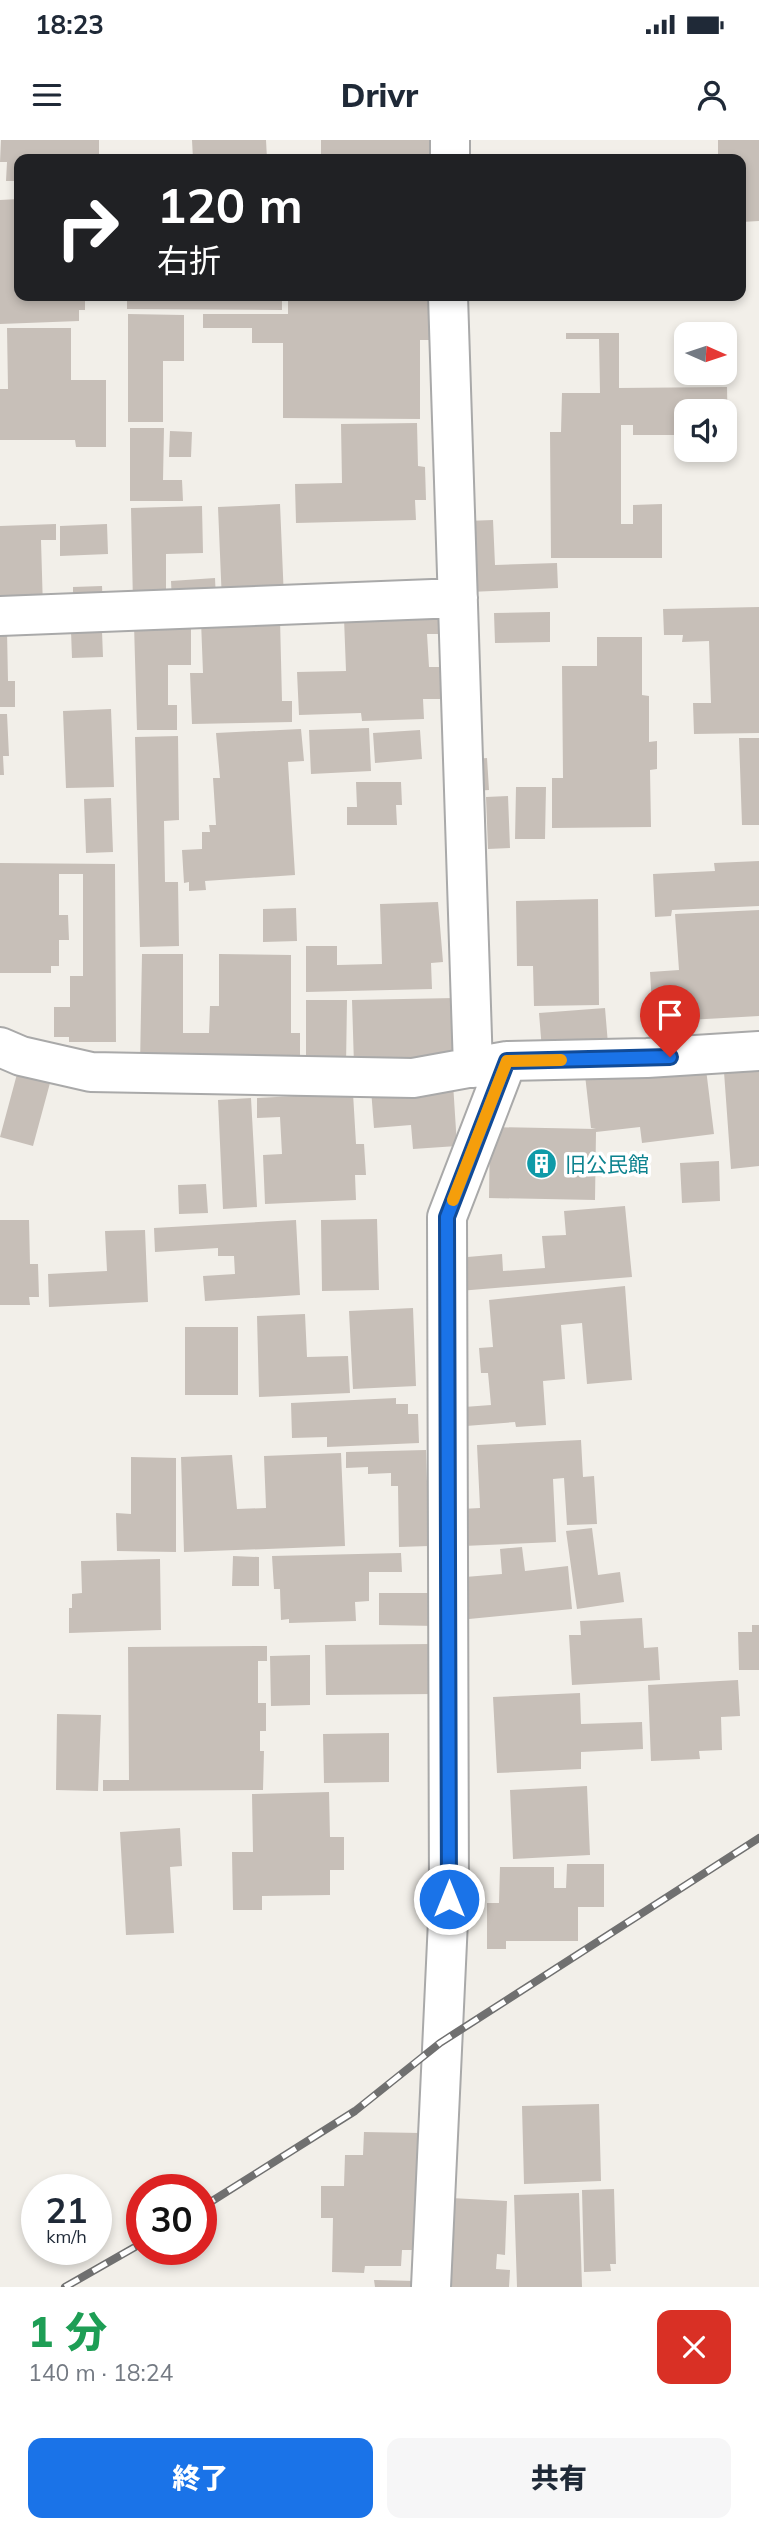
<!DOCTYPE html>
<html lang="ja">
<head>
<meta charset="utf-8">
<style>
	:root { --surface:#fff; --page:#f6f6f7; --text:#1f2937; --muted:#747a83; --accent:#1a73e8 }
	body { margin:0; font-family:Mulish,"Noto Sans JP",sans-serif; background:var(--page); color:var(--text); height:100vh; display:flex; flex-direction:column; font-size:26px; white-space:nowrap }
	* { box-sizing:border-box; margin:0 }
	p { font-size:23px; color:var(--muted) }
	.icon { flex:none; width:38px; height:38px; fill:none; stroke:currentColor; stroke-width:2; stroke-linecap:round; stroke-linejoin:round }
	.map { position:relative; height:2147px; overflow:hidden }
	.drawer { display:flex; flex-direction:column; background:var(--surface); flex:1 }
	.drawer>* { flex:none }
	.banner { position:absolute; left:14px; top:14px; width:732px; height:147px; border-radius:14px; box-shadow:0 4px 10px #0003; background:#202124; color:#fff; overflow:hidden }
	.needle { width:46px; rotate:93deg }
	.fabs { position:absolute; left:674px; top:182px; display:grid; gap:14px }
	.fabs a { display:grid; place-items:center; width:63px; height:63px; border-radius:14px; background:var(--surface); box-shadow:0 4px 10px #0003; font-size:35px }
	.speed { position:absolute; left:21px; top:2034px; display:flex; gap:14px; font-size:35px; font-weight:700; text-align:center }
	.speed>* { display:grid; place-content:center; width:91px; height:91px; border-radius:50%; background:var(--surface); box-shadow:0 4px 10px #0003; line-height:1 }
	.speed small { font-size:18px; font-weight:400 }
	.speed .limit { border:10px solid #d22; background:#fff; color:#111 }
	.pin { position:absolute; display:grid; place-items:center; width:60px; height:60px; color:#fff; margin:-72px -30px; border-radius:50% 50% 50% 0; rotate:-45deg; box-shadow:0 0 7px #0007 }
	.pin .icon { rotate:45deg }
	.me { position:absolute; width:77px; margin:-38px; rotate:0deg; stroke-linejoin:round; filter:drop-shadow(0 0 5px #0008) }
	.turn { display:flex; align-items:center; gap:24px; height:147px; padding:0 28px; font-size:32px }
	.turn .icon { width:91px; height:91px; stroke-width:2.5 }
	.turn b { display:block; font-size:49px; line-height:60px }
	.round { display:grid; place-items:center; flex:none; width:74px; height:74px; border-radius:14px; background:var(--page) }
	.summary { display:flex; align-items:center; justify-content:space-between; height:119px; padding:0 28px }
	h1 { font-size:42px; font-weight:800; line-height:52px; color:#1e9e55 }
	.primary-button { display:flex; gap:14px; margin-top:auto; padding:14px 28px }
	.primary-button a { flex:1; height:80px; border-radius:14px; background:var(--accent); color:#fff; font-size:28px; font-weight:800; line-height:80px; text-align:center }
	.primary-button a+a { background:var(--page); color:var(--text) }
	.status { display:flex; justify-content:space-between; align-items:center; height:49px; padding:0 35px; background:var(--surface); direction:ltr }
	.status svg { height:19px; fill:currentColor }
	header { display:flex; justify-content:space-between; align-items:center; height:91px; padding:0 28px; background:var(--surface); font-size:32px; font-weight:800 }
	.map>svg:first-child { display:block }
	.building { fill:#c7bfb8 }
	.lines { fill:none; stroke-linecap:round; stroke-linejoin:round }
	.minor-casing { stroke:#a9a9a9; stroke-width:42 }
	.minor { stroke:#fff; stroke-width:38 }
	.rail-casing { stroke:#707070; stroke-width:8 }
	.rail { stroke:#fff; stroke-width:5; stroke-dasharray:16; stroke-linecap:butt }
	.route-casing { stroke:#114b97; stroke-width:18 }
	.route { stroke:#1a73e8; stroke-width:12 }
	.slow { stroke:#f59e0b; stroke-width:12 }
	.labels { text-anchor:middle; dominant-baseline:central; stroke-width:7; stroke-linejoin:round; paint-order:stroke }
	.culture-label { font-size:21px; fill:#0d838f; stroke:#fff; text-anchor:start }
</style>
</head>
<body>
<div class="status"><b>18:23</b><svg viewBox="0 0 49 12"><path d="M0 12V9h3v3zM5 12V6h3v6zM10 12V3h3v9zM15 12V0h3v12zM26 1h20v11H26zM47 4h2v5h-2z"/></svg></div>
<header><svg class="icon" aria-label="menu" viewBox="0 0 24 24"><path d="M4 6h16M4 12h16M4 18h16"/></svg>Drivr<svg class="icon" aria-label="person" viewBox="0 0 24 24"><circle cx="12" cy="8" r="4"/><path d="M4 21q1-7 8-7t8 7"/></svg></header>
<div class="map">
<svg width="759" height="2147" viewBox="0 0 759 2147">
	<rect width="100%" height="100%" fill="#f2efe9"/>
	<path class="building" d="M1 0H99V19H19V41H6L7 22H0Z
		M192 0H266L267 19H193Z
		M321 0H432V19H386L365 16V19H321Z
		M718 0H759V81L741 82 740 19H718Z
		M19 59V156H85V170H79V181L0 184V60Z
		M127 156H282V170L127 169Z
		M288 156H440V200H420V279L283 278V203H252V188H203V174H288Z
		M128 174 184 175V221H163V282H128Z
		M7 188H71V240H106V307H76L75 300H0V249H8Z
		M566 193H619V248L727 247 728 295H724V271H686V295H633V285H621V384H633V365L662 364V418H551L550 292H561L562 253H600L599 199H566Z
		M417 283 418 326 425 327 426 360H415L416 380 296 383 295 344 342 343 341 284Z
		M130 288H164L163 340H182L183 361H130Z
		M170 291 192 292 191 317H169Z
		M280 364 284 459 222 462 218 367Z
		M202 366 203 413 166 414V464H133L131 368Z
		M493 380 495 425 557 423 558 448 469 452 466 381Z
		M56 384V400H41L43 469 0 471V386Z
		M107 384 108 414 60 416V386Z
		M215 438 216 460 172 463 171 441Z
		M102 446 103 466H73V447Z
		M759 467V593L694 594 693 563H711L709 501 682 502 683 495H664L663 469Z
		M550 472V502L495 503 494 473Z
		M445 474 446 494H427L429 527H441L442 559H423L424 579 362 581 361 573 299 575 297 532 346 531 344 478Z
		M280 479 282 561H292V582L192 584 190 533H203L201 481Z
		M134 484H191V525H168V565H177V590H137Z
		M0 491H7L8 541H15V567H0Z
		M71 491H102L103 517 72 518Z
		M597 497H642V555L649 556V602L657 601V629L650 630 651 687 552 688V638H563L562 526H597Z
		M111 569 114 647 66 648 63 571Z
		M0 574H7L9 616H3L4 635H0Z
		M369 588 371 631 311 634 309 590Z
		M301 589 304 621 288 622 295 735 205 741 206 750 189 751V742L184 743 182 710 202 709V692H210L209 685H216L213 638H220L216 593Z
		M420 590 422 619 375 623 373 593Z
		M178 596 179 680 164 681 165 742H178L179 806 140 807 135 597Z
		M739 598H759V685H742Z
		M487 618 489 650 475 651V619Z
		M356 642H401L402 665H396L397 685H347V667H357Z
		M516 647H546L545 699H515Z
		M508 656 510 708 488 709 486 657Z
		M111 658 113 712 86 713 84 659Z
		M759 721V766L672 770 671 776 655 777 653 734 715 731 714 723Z
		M0 723 115 724 116 902H69V897H54V867H70V836H83V734H59V775H68L69 800H59V826H51V833H0Z
		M598 759 599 865 534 866 533 826H517L516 761Z
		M438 762 443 822 431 823 432 849 306 852V806H337V825L382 824 380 764Z
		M296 768 297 801 263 802V769Z
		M759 770V876L653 882 650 832 679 830 675 774Z
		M142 814H183V893H209L210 866H219V814L291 815V893H300V928L140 926Z
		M455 858 456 923 354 925 352 860Z
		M306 860H347L346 927H306Z
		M605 868 608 904 542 910 539 873Z
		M759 915V1026L731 1029 723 918Z
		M705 921 714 994 642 1003 640 987 596 992 595 1060 489 1058 490 987 596 989 591 988 585 935Z
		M17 934 50 943 33 1006 0 997Z
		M453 943 457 1006 413 1009 411 985 374 988 371 949Z
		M353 953 356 1004H364L366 1035H355L356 1060 265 1064 263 1015 282 1014 280 977 257 978V958Z
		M251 958 257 1067 223 1069 218 960Z
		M719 1021 720 1061 682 1063 680 1023Z
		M206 1044 208 1073 179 1074 178 1045Z
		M625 1066 632 1137 459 1151 456 1118 502 1114 503 1131 545 1128 542 1096 566 1095 564 1071Z
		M377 1079 379 1150 322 1151 321 1080Z
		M0 1080H29L30 1124H38L39 1157H29L30 1165H0Z
		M296 1080 300 1155 205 1161 203 1136 235 1134 234 1116H218V1108L155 1112 154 1088Z
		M145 1090 148 1162 49 1167 48 1134 107 1131 105 1091Z
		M625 1146 632 1240 587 1244 582 1183 561 1185 565 1239 543 1241 546 1285 516 1287 515 1282 466 1286 464 1267 491 1265 488 1233H481L479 1208 493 1207 489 1160Z
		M413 1168 416 1246 353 1249 349 1171Z
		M305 1174 307 1217 348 1216 350 1253 259 1257 257 1176Z
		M185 1187H238V1255H185Z
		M396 1258V1264H408V1274H418L419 1303 327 1307V1297L292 1298 291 1263Z
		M581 1300 583 1337 594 1336 597 1384 567 1385 564 1338 553 1339 556 1402 463 1406 461 1369 480 1368 477 1305Z
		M426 1310 429 1406 399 1407 398 1346H391V1333L368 1334V1327L346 1328V1312Z
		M341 1313 345 1406 184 1412 181 1317 232 1315 237 1369 266 1368 264 1316Z
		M131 1317 176 1318V1412L117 1411 116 1373 131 1374Z
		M592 1388 598 1435 620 1432 624 1462 577 1469 566 1391Z
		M522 1407 525 1431 568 1426 572 1469 469 1479 465 1437 502 1434 500 1409Z
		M401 1413 402 1432H369V1461L355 1462 356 1481 289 1483V1479L281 1480 280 1449H274L272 1416Z
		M233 1416 259 1417V1446H232Z
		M160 1419 161 1490 69 1493V1468H72V1454L82 1453 81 1421Z
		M379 1453H437V1486L379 1485Z
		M642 1478 644 1508 658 1507 660 1540 572 1545 569 1495H581L580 1481Z
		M752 1485H759V1530H739L738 1492H752Z
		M432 1504 433 1554 326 1555 325 1505Z
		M267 1506V1521H258V1563H266V1591H260V1611H264L263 1650 103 1651V1640H129L128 1507Z
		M310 1515V1565L271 1566 270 1516Z
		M738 1540 740 1576 721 1577 722 1610 699 1611 700 1619 651 1621 648 1545Z
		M580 1553 581 1584 642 1582 643 1609 581 1612V1629L497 1633 493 1557Z
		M57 1574 101 1575 98 1651 56 1650Z
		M389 1593V1642L324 1643 323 1594Z
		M587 1646 590 1715 513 1719 510 1650Z
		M329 1652 330 1697H344V1730H330V1755L262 1756V1770H233L232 1712H253L252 1654Z
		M180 1688 182 1726 170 1727 174 1793 126 1795 120 1692Z
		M567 1724H604V1767H578V1801H506V1809H487V1763H499L500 1727H554V1748H566Z
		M599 1964 601 2041 524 2044 522 1966Z
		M364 1992 421 1993 419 2110H402L401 2126H365L364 2133 332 2132 333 2078H321V2046H344L345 2015H363Z
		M614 2049 616 2124H610L611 2131 584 2132 582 2050Z
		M579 2053 582 2147H517L514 2055Z
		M451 2058 507 2061 505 2115 497 2114 496 2129 510 2130 509 2147H447Z
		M374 2140 416 2141V2147H375Z"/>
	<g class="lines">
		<defs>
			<path id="minor" d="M450 19V0
				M448 156 473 928
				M0 476 458 458
				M0 907 21 916 91 932 413 938 507 921 647 918 759 911
				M431 2147 449 1759 447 1077 507 921"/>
		</defs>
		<use href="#minor" class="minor-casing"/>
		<use href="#minor" class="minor"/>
		<defs>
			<path id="rail" d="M201 2068 355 1971 440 1903 759 1698
				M65 2147 142 2103"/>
		</defs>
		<use href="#rail" class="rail-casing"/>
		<use href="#rail" class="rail"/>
	</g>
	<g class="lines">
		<defs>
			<path id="route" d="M449 1759 447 1077 507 921 670 917"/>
		</defs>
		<use href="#route" class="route-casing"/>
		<use href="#route" class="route"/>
		<path class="slow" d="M453 1060 507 921 561 920"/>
	</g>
	<defs>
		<symbol id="building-disc" viewBox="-11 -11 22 22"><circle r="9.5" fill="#0f9aa8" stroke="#fff"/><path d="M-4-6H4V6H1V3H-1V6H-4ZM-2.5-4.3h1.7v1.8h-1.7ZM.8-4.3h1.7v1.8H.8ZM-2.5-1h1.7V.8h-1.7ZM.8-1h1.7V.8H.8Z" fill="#fff"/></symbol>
	</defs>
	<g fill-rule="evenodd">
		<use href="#building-disc" x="524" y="1006" width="35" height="35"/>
	</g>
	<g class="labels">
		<g class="culture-label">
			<text x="565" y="1024">旧公民館</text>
		</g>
	</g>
</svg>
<div class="fabs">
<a><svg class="needle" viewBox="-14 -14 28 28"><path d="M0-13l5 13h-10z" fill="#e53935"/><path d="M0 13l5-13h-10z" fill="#747a83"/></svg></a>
<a><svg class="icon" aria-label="sound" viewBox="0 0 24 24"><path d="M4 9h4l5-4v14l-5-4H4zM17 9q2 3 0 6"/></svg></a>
</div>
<div class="speed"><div>21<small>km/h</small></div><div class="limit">30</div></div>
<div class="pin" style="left:670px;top:917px;background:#d93025"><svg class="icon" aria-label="arrive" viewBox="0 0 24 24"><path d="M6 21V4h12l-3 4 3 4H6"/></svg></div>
<svg class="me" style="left:449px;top:1759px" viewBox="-20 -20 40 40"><circle r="17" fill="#1a73e8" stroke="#fff" stroke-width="3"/><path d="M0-11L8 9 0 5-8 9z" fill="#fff"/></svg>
<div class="banner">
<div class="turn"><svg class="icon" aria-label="right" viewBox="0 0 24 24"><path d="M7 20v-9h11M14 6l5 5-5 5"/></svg><div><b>120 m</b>右折</div></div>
</div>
</div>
<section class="drawer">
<div class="summary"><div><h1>1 分</h1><p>140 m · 18:24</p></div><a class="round" style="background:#d93025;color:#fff"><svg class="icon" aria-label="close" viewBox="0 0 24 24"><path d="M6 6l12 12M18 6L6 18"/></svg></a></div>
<div class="primary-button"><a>終了</a><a>共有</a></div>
</section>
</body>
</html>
